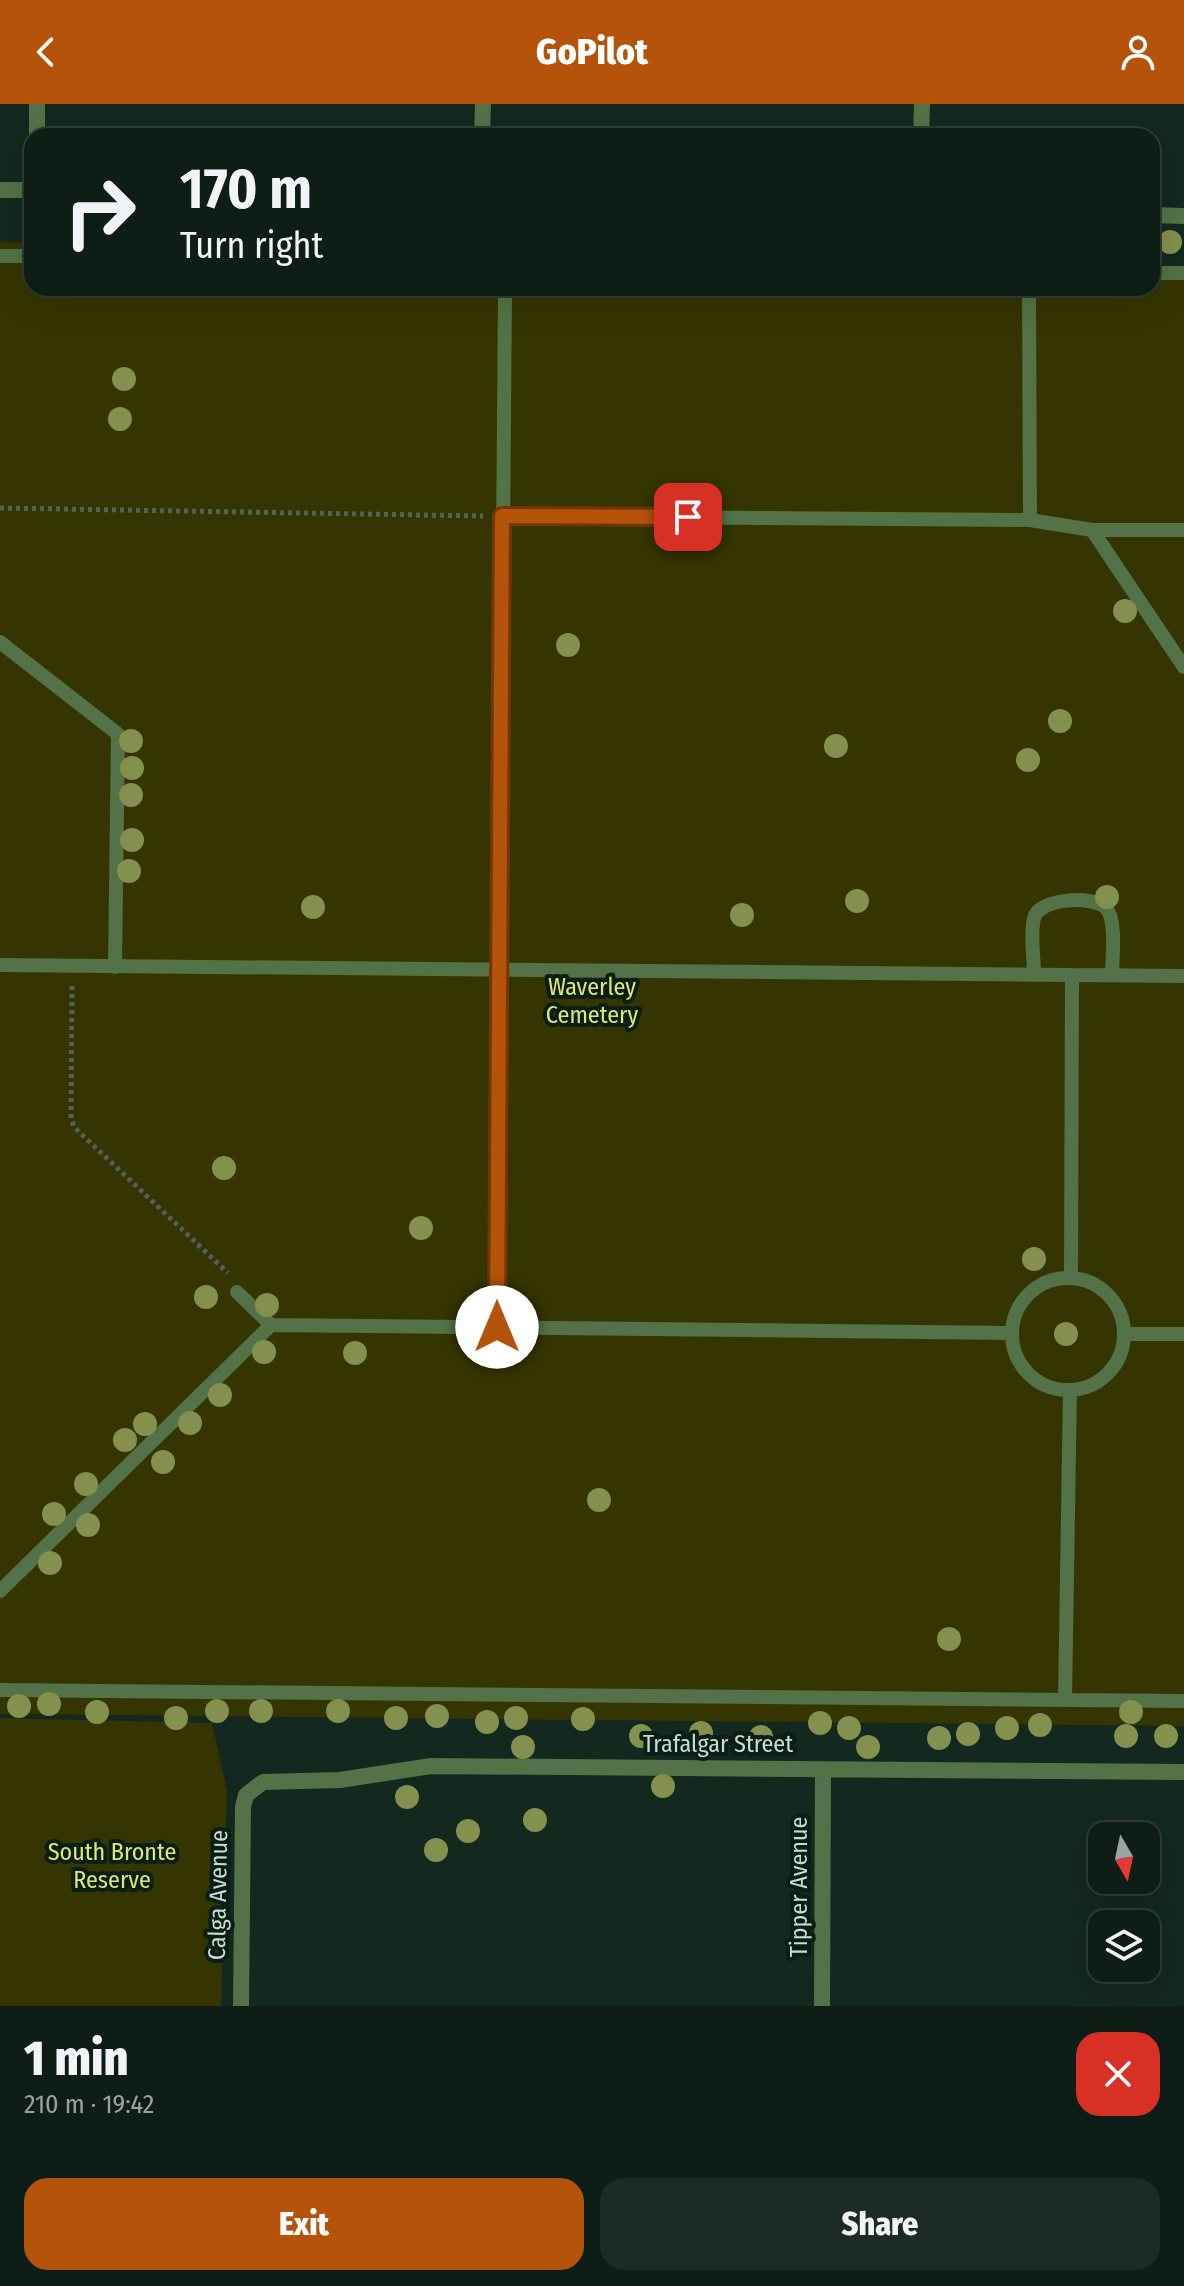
<!DOCTYPE html>
<html lang="en">
<head>
<meta charset="utf-8">
<style>
	:root { --surface:#0e1e16; --page:#1c2b23; --text:#f1f3f6; --muted:#9ba2a1; --line:#2e3c35; --accent:#b45309 }
	body { margin:0; font-family:"Fira Sans Condensed",sans-serif; background:var(--page); color:var(--text); height:100vh; display:flex; flex-direction:column; font-size:30px; white-space:nowrap }
	* { box-sizing:border-box; margin:0 }
	p { font-size:26px; color:var(--muted) }
	.icon { flex:none; width:44px; height:44px; fill:none; stroke:currentColor; stroke-width:2; stroke-linecap:round; stroke-linejoin:round }
	.map { position:relative; height:1902px; overflow:hidden }
	.side { display:flex; flex-direction:column; background:var(--surface); flex:1 }
	.side>* { flex:none }
	.hud { position:absolute; left:24px; top:24px; width:1136px; height:168px; border-radius:24px; box-shadow:0 8px 32px #0002,0 0 0 2px var(--line); background:#0e1e16; color:var(--text); overflow:hidden }
	.needle { width:52px; rotate:171deg }
	.fabs { position:absolute; left:1088px; top:1718px; display:grid; gap:16px }
	.fabs a { display:grid; place-items:center; width:72px; height:72px; border-radius:16px; background:var(--surface); box-shadow:0 8px 32px #0002,0 0 0 2px var(--line); font-size:40px }
	.pin { position:absolute; display:grid; place-items:center; width:68px; height:68px; color:#fff; margin:-34px; border-radius:16px; box-shadow:0 4px 12px #0006 }
	.me { position:absolute; width:88px; margin:-44px; rotate:0deg; stroke-linejoin:round; filter:drop-shadow(0 0 6px #0008) }
	.turn { display:flex; align-items:center; gap:28px; height:168px; padding:0 24px; font-size:36px }
	.turn .icon { width:104px; height:104px; stroke-width:2.5 }
	.turn b { display:block; font-size:56px; line-height:68px }
	.round { display:grid; place-items:center; flex:none; width:84px; height:84px; border-radius:24px; background:var(--page) }
	.head { display:flex; align-items:center; justify-content:space-between; height:136px; padding:0 24px }
	h1 { font-size:48px; font-weight:800; line-height:60px }
	.primary-button { display:flex; gap:16px; margin-top:auto; padding:16px 24px }
	.primary-button a { flex:1; height:92px; border-radius:24px; background:var(--accent); color:#fff; font-size:32px; font-weight:800; line-height:92px; text-align:center }
	.primary-button a+a { background:var(--page); color:var(--text) }
	header { display:flex; justify-content:space-between; align-items:center; height:104px; padding:0 24px; background:var(--accent); color:#fff; font-size:36px; font-weight:800 }
	.map>svg:first-child { display:block }
	.green { fill:#343500 }
	.lines { fill:none; stroke-linecap:round; stroke-linejoin:round }
	.path { stroke:#506259; stroke-width:5; stroke-dasharray:4 4; stroke-linecap:butt }
	.lane { stroke:#537247; stroke-width:14 }
	.street { stroke:#537247; stroke-width:16 }
	.tree { fill:#84904d }
	.route-casing { stroke:#753606; stroke-width:20 }
	.route { stroke:#b45309; stroke-width:14 }
	.labels { text-anchor:middle; dominant-baseline:central; stroke-width:8; stroke-linejoin:round; paint-order:stroke }
	.park-label { font-size:24px; fill:#e0e674; stroke:#091e15 }
	.street-label { font-size:24px; fill:#cddad3; stroke:#091e15 }
</style>
</head>
<body>
<header><svg class="icon" aria-label="back" viewBox="0 0 24 24"><path d="M15 5l-7 7 7 7"/></svg>GoPilot<svg class="icon" aria-label="person" viewBox="0 0 24 24"><circle cx="12" cy="8" r="4"/><path d="M4 21q1-7 8-7t8 7"/></svg></header>
<div class="map">
<svg width="1184" height="1902" viewBox="0 0 1184 1902">
	<rect width="100%" height="100%" fill="#13281e"/>
	<path class="green" d="M0 138 32 139V184H1152V162H1184V1622L0 1610Z
		M0 1614 212 1619 227 1687 221 1902H0Z"/>
	<g class="lines">
		<path class="path" d="M0 404 483 412
			M72 882 71 1014 74 1023 228 1169"/>
		<path class="lane" d="M0 152H32
			M1152 169H1184
			M1029 184 1030 416
			M502 412 1030 416 1092 426H1184
			M1092 426 1184 563
			M0 538 118 630 115 863
			M0 861 1184 872
			M1034 871C1034 853 1030 831 1034 814 1039 794 1093 791 1106 804 1117 816 1112 855 1112 871
			M1071 1174 1072 871
			M1012 1230a56 56 0 1 1 112 0a56 56 0 1 1-112 0Z
			M237 1188 271 1221
			M497 1223 505 184
			M1124 1230H1184
			M0 1487 271 1221 1012 1229
			M0 1586 1184 1597
			M1065 1596 1070 1286"/>
		<path class="street" d="M37 32V0
			M482 32 483 0
			M921 32 922 0
			M0 86H32
			M1152 111 1184 112
			M241 1902 243 1703 246 1691 263 1678 340 1676 431 1662 1184 1668
			M822 1902 823 1665"/>
	</g>
	<g class="tree">
		<circle cx="1170" cy="138" r="12"/>
		<circle cx="124" cy="275" r="12"/>
		<circle cx="120" cy="315" r="12"/>
		<circle cx="1125" cy="507" r="12"/>
		<circle cx="568" cy="541" r="12"/>
		<circle cx="1060" cy="617" r="12"/>
		<circle cx="131" cy="637" r="12"/>
		<circle cx="836" cy="642" r="12"/>
		<circle cx="1028" cy="656" r="12"/>
		<circle cx="132" cy="664" r="12"/>
		<circle cx="131" cy="691" r="12"/>
		<circle cx="132" cy="736" r="12"/>
		<circle cx="129" cy="767" r="12"/>
		<circle cx="1107" cy="793" r="12"/>
		<circle cx="857" cy="797" r="12"/>
		<circle cx="313" cy="803" r="12"/>
		<circle cx="742" cy="811" r="12"/>
		<circle cx="224" cy="1064" r="12"/>
		<circle cx="421" cy="1124" r="12"/>
		<circle cx="1034" cy="1155" r="12"/>
		<circle cx="206" cy="1193" r="12"/>
		<circle cx="267" cy="1201" r="12"/>
		<circle cx="1066" cy="1230" r="12"/>
		<circle cx="264" cy="1248" r="12"/>
		<circle cx="355" cy="1249" r="12"/>
		<circle cx="220" cy="1291" r="12"/>
		<circle cx="190" cy="1319" r="12"/>
		<circle cx="145" cy="1320" r="12"/>
		<circle cx="125" cy="1336" r="12"/>
		<circle cx="163" cy="1358" r="12"/>
		<circle cx="86" cy="1380" r="12"/>
		<circle cx="599" cy="1396" r="12"/>
		<circle cx="54" cy="1410" r="12"/>
		<circle cx="88" cy="1421" r="12"/>
		<circle cx="50" cy="1459" r="12"/>
		<circle cx="949" cy="1535" r="12"/>
		<circle cx="49" cy="1600" r="12"/>
		<circle cx="19" cy="1602" r="12"/>
		<circle cx="217" cy="1607" r="12"/>
		<circle cx="261" cy="1607" r="12"/>
		<circle cx="338" cy="1607" r="12"/>
		<circle cx="97" cy="1608" r="12"/>
		<circle cx="1131" cy="1608" r="12"/>
		<circle cx="437" cy="1612" r="12"/>
		<circle cx="176" cy="1614" r="12"/>
		<circle cx="396" cy="1614" r="12"/>
		<circle cx="516" cy="1614" r="12"/>
		<circle cx="583" cy="1615" r="12"/>
		<circle cx="487" cy="1618" r="12"/>
		<circle cx="820" cy="1619" r="12"/>
		<circle cx="1040" cy="1621" r="12"/>
		<circle cx="849" cy="1624" r="12"/>
		<circle cx="1007" cy="1624" r="12"/>
		<circle cx="701" cy="1629" r="12"/>
		<circle cx="968" cy="1630" r="12"/>
		<circle cx="641" cy="1632" r="12"/>
		<circle cx="1126" cy="1632" r="12"/>
		<circle cx="1166" cy="1632" r="12"/>
		<circle cx="761" cy="1633" r="12"/>
		<circle cx="939" cy="1634" r="12"/>
		<circle cx="523" cy="1643" r="12"/>
		<circle cx="868" cy="1643" r="12"/>
		<circle cx="663" cy="1682" r="12"/>
		<circle cx="407" cy="1693" r="12"/>
		<circle cx="535" cy="1716" r="12"/>
		<circle cx="468" cy="1727" r="12"/>
		<circle cx="436" cy="1746" r="12"/>
	</g>
	<g class="lines">
		<defs>
			<path id="route" d="M497 1223 502 412 688 413"/>
		</defs>
		<use href="#route" class="route-casing"/>
		<use href="#route" class="route"/>
	</g>
	<g class="labels">
		<g class="park-label">
			<text x="592" y="883">Waverley<tspan x="592" dy="28">Cemetery</tspan></text>
			<text x="112" y="1748">South Bronte<tspan x="112" dy="28">Reserve</tspan></text>
		</g>
		<g class="street-label">
			<text x="718" y="1640">Trafalgar Street</text>
			<text transform="translate(799 1783) rotate(-90)">Tipper Avenue</text>
			<text transform="translate(218 1791) rotate(-89)">Calga Avenue</text>
		</g>
	</g>
</svg>
<div class="fabs">
<a><svg class="needle" viewBox="-14 -14 28 28"><path d="M0-13l5 13h-10z" fill="#e53935"/><path d="M0 13l5-13h-10z" fill="#9ba2a1"/></svg></a>
<a><svg class="icon" aria-label="layers" viewBox="0 0 24 24"><path d="M12 4l9 5-9 5-9-5zM3 14l9 5 9-5"/></svg></a>
</div>
<div class="pin" style="left:688px;top:413px;background:#d93025"><svg class="icon" aria-label="arrive" viewBox="0 0 24 24"><path d="M6 21V4h12l-3 4 3 4H6"/></svg></div>
<svg class="me" style="left:497px;top:1223px" viewBox="-20 -20 40 40"><circle r="19" fill="#fff"/><path d="M0-13L10 11 0 6-10 11z" fill="#b45309"/></svg>
<div class="hud">
<div class="turn"><svg class="icon" aria-label="right" viewBox="0 0 24 24"><path d="M7 20v-9h11M14 6l5 5-5 5"/></svg><div><b>170 m</b>Turn right</div></div>
</div>
</div>
<section class="side">
<div class="head"><div><h1>1 min</h1><p>210 m · 19:42</p></div><a class="round" style="background:#d93025;color:#fff"><svg class="icon" aria-label="close" viewBox="0 0 24 24"><path d="M6 6l12 12M18 6L6 18"/></svg></a></div>
<div class="primary-button"><a>Exit</a><a>Share</a></div>
</section>
</body>
</html>
